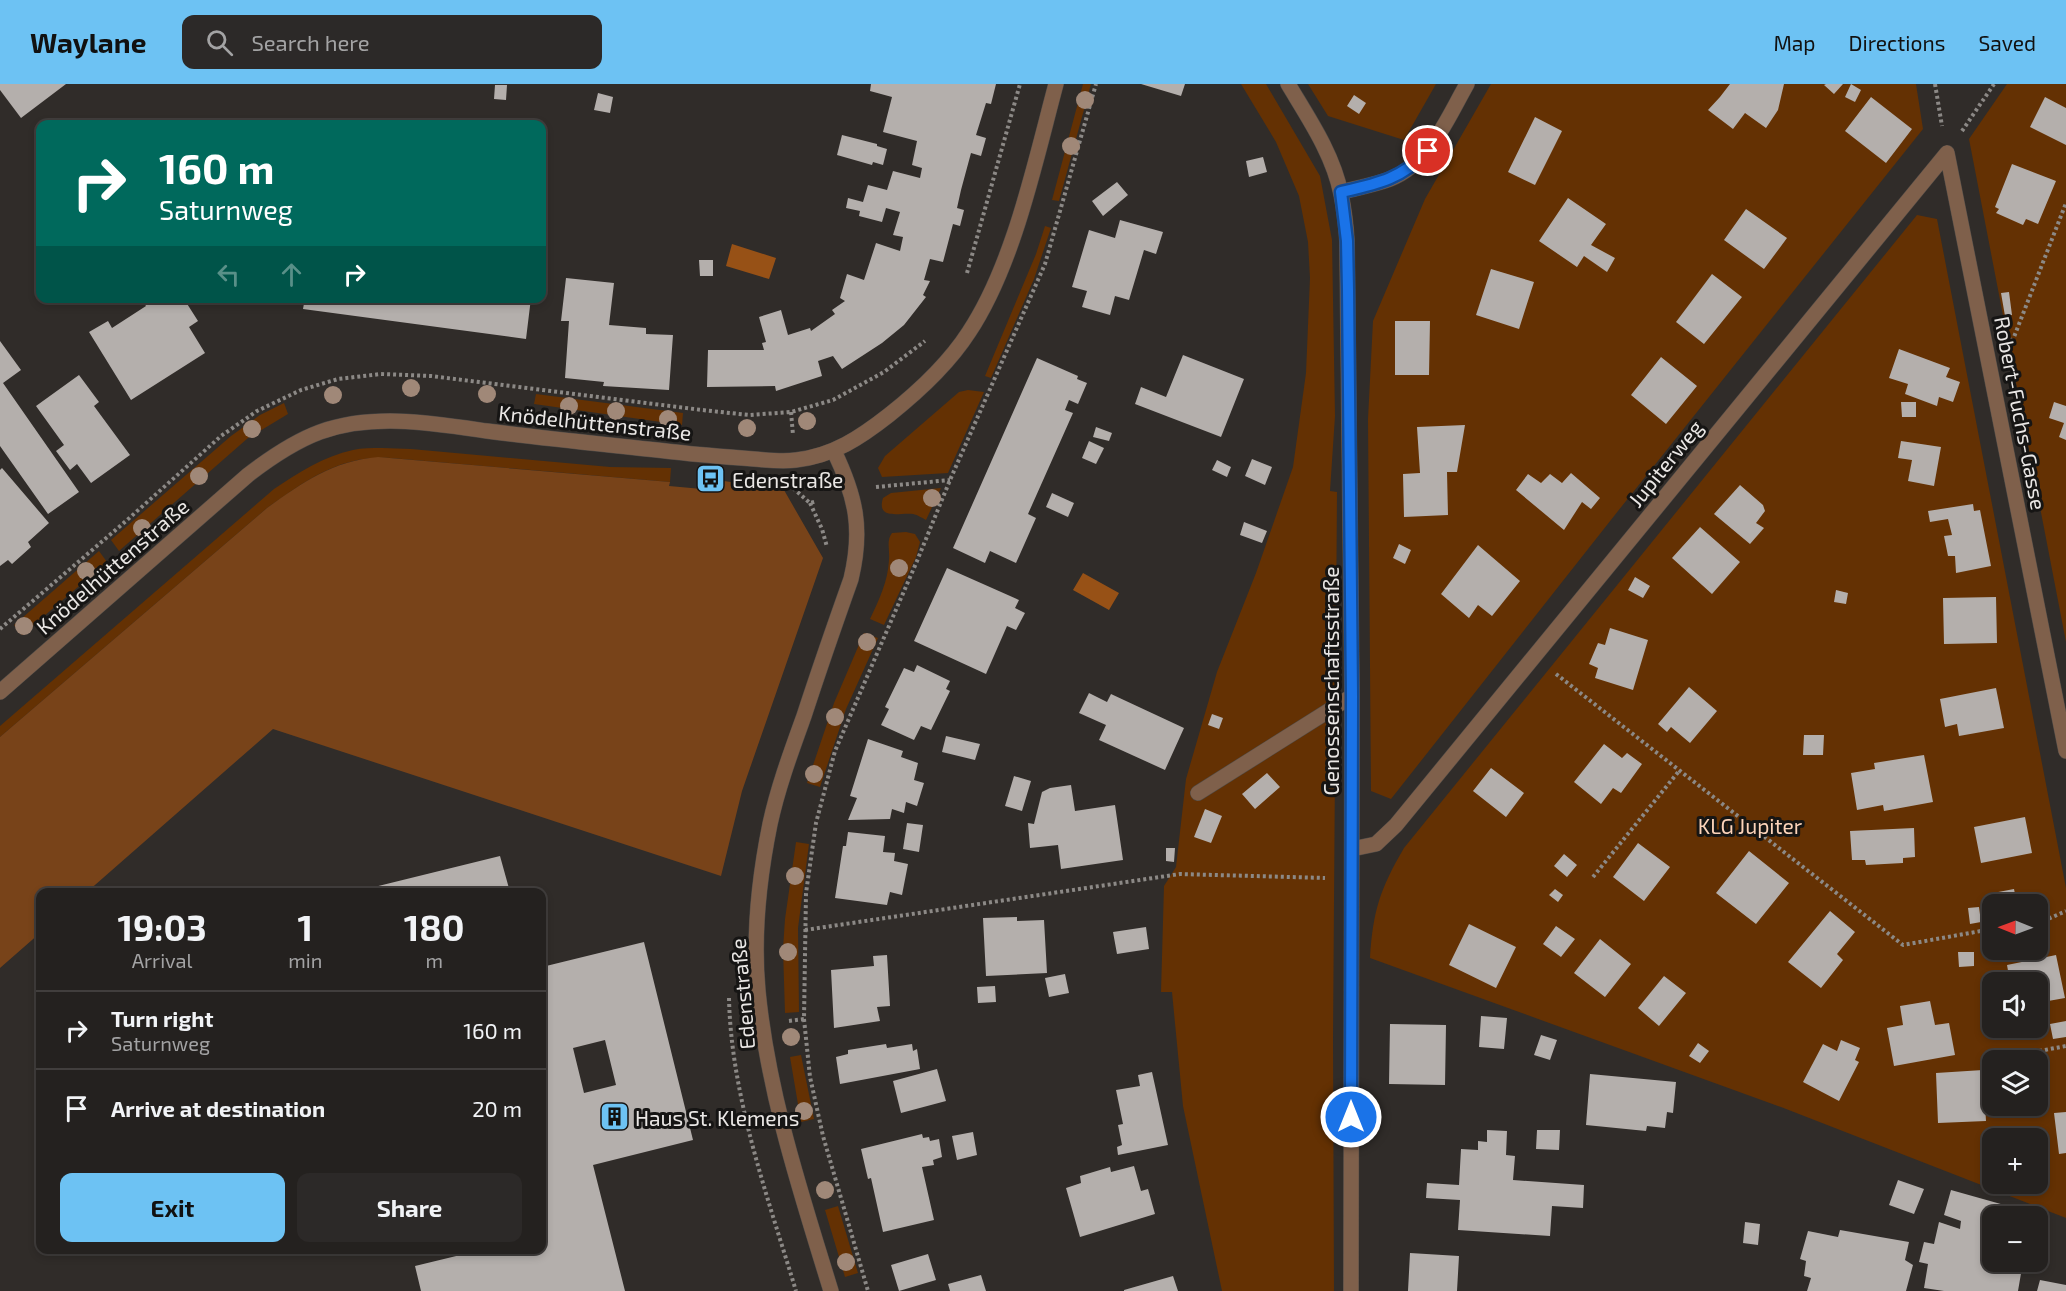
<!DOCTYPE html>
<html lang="en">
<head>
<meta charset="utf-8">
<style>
	:root { --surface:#24211f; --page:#2c2928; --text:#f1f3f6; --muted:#a3a3a4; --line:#413e3d; --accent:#6dc2f3 }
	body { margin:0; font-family:"Exo 2",sans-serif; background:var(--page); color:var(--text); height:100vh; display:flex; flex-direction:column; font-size:22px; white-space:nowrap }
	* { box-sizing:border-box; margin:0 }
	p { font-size:20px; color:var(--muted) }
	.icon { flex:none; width:33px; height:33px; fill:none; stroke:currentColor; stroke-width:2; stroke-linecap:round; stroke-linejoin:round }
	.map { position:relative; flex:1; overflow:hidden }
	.panel { position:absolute; left:36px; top:804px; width:510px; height:366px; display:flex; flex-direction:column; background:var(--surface); border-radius:12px; box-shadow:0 3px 9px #0003,0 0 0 2px var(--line) }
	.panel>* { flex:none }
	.hud { position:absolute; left:36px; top:36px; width:510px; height:183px; border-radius:12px; box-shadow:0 3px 9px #0003,0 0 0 2px var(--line); background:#00695c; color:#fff; overflow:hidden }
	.needle { width:39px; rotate:271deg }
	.controls { position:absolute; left:1982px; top:810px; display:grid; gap:12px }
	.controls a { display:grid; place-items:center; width:66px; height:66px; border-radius:12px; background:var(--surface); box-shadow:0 3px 9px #0003,0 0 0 2px var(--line); font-size:30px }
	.pin { position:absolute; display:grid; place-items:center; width:51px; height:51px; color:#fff; margin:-26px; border:3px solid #fff; border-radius:50%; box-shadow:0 2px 6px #0007 }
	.me { position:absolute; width:66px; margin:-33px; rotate:0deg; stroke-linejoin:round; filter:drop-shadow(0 0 4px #0008) }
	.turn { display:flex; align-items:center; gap:21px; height:126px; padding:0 24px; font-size:27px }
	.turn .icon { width:78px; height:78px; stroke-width:2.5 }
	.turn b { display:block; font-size:42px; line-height:51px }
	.lanes { display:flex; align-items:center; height:57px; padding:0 24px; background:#0003; justify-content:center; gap:30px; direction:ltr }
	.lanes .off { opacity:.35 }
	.eta { display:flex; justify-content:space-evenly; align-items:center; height:102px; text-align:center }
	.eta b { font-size:36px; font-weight:700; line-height:42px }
	.button { display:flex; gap:12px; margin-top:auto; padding:12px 24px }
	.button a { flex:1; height:69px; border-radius:12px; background:var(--accent); color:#111; font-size:24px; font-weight:700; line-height:69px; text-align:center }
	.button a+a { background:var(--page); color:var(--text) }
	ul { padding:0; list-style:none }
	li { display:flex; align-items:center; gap:18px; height:78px; padding:0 24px; border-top:2px solid var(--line) }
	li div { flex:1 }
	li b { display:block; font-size:22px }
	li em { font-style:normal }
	header { display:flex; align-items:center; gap:36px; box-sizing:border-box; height:84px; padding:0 30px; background:var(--accent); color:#111 }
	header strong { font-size:28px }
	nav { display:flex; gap:33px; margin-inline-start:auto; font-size:21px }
	.search { width:420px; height:54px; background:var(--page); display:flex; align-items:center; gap:15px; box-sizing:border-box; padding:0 21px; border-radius:12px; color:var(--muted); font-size:22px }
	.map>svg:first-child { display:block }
	.green { fill:#643103; fill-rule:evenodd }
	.forest { fill:#784319 }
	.water { fill:#975116 }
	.building { fill:#b4afac; fill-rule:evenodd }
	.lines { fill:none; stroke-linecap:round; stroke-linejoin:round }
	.minor-casing { stroke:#4e4a47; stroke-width:16 }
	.path { stroke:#8c8986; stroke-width:4; stroke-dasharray:3 3; stroke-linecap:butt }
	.minor { stroke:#7f604b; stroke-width:15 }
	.tree { fill:#a08878 }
	.route-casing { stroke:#114b97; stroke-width:15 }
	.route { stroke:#1a73e8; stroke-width:10 }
	.labels { text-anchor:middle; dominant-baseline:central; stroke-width:6; stroke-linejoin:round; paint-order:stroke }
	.street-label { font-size:21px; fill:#eae7e5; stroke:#161514 }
	.poi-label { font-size:21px; fill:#eae7e5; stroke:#161514; text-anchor:start }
	.park-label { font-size:21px; fill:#fcd3b9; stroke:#161514 }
</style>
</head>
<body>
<header>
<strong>Waylane</strong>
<div class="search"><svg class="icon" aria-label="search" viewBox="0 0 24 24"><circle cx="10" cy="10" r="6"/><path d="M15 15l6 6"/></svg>Search here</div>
<nav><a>Map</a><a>Directions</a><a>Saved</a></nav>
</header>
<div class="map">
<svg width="2066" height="1207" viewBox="0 0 2066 1207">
	<rect width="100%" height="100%" fill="#302c29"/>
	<path class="green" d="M1083 0H1091L1059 117 1052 116Z
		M1241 0H1266L1320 92 1332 156 1335 332 1330 407 1337 408 1333 955 1334 1207H1222L1183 1022 1172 908H1161L1164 802 1176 783 1186 695 1217 588 1256 489 1293 383 1306 289 1310 194 1308 158 1299 112 1276 58Z
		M1308 0H1436L1404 56 1328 32Z
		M1491 0H1916L1923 45 1618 427 1391 715 1371 707 1368 335 1373 237 1425 115Z
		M2007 0H2066V558L1969 55Z
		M1917 131 1937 135 2066 804V1134L1781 1023 1370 874C1373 827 1380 805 1404 764ZM1992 820H2037V866H1992ZM1992 898H2037V944H1992ZM1992 976H2037V1022H1992ZM1992 1054H2037V1100H1992Z
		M1045 142 1051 144 1034 195 991 294 985 292 1036 170Z
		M968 306 984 308 948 389 882 393 878 384 885 372 959 308Z
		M536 310 683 329 682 341 534 320Z
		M284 319 288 330 248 354 119 467 111 456 231 352 260 331Z
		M382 364 411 365 610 383 671 384 670 398 391 374C339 371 307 396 267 424L0 653V642L274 405C298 389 324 372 353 366 362 364 372 364 382 364Z
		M941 404 926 436C922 434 918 431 913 430 901 428 876 437 883 414L891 409Z
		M906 448 915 450 920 458 916 473 884 541 870 535C879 516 888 497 889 476 890 466 886 457 892 449Z
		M99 467 107 478 22 551 14 541Z
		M864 549 878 554 846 625 820 703 807 699 834 619Z
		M796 758 809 760 798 844 799 928 785 929 783 865 785 835Z
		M801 971 814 1035 801 1038 790 973Z
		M838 1122 858 1189 845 1193 825 1126Z"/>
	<path class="forest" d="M378 373 670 398 669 402 702 405 704 394 784 406 823 474 742 707 721 792 273 645 87 808H40V849L0 884V653L267 424C303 398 333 377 378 373Z"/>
	<path class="water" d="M732 160 776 174 769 195 726 182Z
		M1083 489 1119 509 1109 526 1073 506Z"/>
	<path class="building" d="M0 0H66L21 34 0 6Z
		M871 0H996L991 20 986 19 976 51 986 54 981 72 971 69 961 106 957 124 964 126 960 142 953 140 943 178 930 175 924 196 930 197 923 211 926 213 904 241 882 259 842 285 833 272 818 277 822 292 776 307 775 302 707 303 708 266H764L762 259 766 258 759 233 781 226 788 251 810 244 811 247 835 230 832 226 845 217 840 214 847 190 864 196 876 159 900 167 903 153 893 151 900 128 886 124 882 138 859 132 860 127 846 124 848 114 863 118 868 101 887 106 893 87 920 94 922 84 912 81 917 57 883 48 892 13 870 7Z
		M1141 0H1185L1181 12Z
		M1730 0H1784L1778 26 1766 44 1745 29 1733 45 1708 26 1720 13Z
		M1826 0H1843L1834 10 1824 1Z
		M1851 0 1861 6 1855 18 1845 13Z
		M495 1H507L506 16 494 15Z
		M598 9 613 13 610 29 594 26Z
		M1354 11 1366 19 1359 30 1347 22Z
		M1871 13 1912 45 1886 79 1845 47Z
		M2045 13 2066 24V61L2030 43Z
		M1535 33 1562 47 1535 101 1508 88Z
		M842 51 877 60V62L887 65 883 81 873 78 872 81 837 71Z
		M1263 73 1267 88 1249 93 1246 77Z
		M2012 80 2056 97 2038 140 2026 135 2023 141 1996 129 1999 125 1995 123Z
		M1117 98 1128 111 1103 132 1092 117Z
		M1568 114 1606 140 1591 161 1615 174 1607 188 1584 172 1577 183 1539 157Z
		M1746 125 1787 154 1764 185 1724 156Z
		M1120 136 1163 148 1156 170 1144 166 1129 216 1115 212 1110 231 1082 223 1087 207 1072 203 1089 146 1115 154Z
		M699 176H713V192H700Z
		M1491 185 1534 198 1519 245 1476 231Z
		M1712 190 1742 213 1704 260 1676 238Z
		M566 194 614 199 609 241 646 244V250L673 251 669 306 603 302 604 298 565 294 569 237H561Z
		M2009 208 2012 231 2005 232 2001 209Z
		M141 214H170L174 221 184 215 198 237 189 243 205 269 131 316 89 248 108 237 112 244 146 222Z
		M305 214H531L526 255 303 225Z
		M1395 237H1430L1429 291H1395Z
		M0 257 21 286 3 299 79 408 48 430 0 362Z
		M1899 265 1950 284 1946 293 1960 298 1953 318 1939 313 1937 322 1905 310 1908 300 1889 294Z
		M1183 271 1244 295 1221 353 1135 320 1141 303 1166 313Z
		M1661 273 1697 302 1666 340 1631 311Z
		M1037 274 1078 292 1077 295 1087 299 1078 320 1069 316 1065 326 1073 329 1028 430 1036 434 1016 479 990 467 985 479 953 464Z
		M79 291 99 318 94 322 130 371 91 399 77 380 70 386 56 367 64 361 36 322Z
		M1901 318H1916V333H1902Z
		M2054 318 2066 322V356L2059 353 2064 339 2049 334Z
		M1465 341 1457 388H1447L1448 431 1404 433 1403 390 1420 389 1417 343Z
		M1096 343 1112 349 1109 357 1093 353Z
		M1089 357 1104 364 1096 380 1082 374Z
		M1901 357 1941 363 1934 402 1908 397 1912 376 1898 374Z
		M1252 375 1272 383 1265 401 1245 392Z
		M1217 376 1231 383 1227 393 1212 386Z
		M2 384 49 439 28 458 31 463 12 480 8 476 0 482V386Z
		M1571 389 1600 414 1591 425 1582 418 1564 446 1516 406 1528 390 1541 399 1550 390 1562 399Z
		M1740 401 1763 421 1765 427 1756 439 1764 444 1750 460 1714 430Z
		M1052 409 1074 419 1068 433 1046 423Z
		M1973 420 1974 427 1980 426 1991 482 1956 489 1955 472H1948L1944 452 1952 451 1948 435 1930 438 1928 427Z
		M1244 438 1267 447 1262 459 1240 451Z
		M1700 443 1740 478 1712 510 1672 474Z
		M1399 460 1411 466 1405 480 1393 474Z
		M1478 461 1520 497 1492 532 1478 521 1469 534 1441 510Z
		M947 484 1019 516 1015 524 1025 529 1016 546 1007 542 986 590 914 557Z
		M1635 493 1650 502 1643 514 1628 506Z
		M1836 506 1848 509 1846 520 1834 518Z
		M1996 513 1997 559 1944 560 1943 514Z
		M1610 544 1648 556 1633 606 1595 594 1598 584 1589 580 1598 559 1605 561Z
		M917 581 950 597 946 605 950 607 931 646 921 642 914 656 881 641 889 625 885 623 904 584 914 588Z
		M1689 603 1717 627 1690 659 1671 643 1667 648 1658 640Z
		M1996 604 2004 644 1959 652 1957 640 1945 643 1940 615Z
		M1089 609 1107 618 1111 610 1184 644 1165 686 1099 656 1106 641 1079 629Z
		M1212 630 1223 634 1219 645 1208 641Z
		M1804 651H1824L1823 671H1803Z
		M946 652 980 660 975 676 942 668Z
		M868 655 903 667 901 673 918 679 914 696 924 699 917 722 906 718 904 729 892 725 890 735 848 736 857 714 850 712Z
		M1604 660 1622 674 1627 669 1642 680 1621 709 1613 704 1601 720 1574 698Z
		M1924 671 1933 718 1884 727 1883 721 1857 726 1851 689 1875 685 1874 679Z
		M1491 684 1524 709 1506 733 1473 707Z
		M1267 689 1280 703 1255 725 1242 710Z
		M1014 692 1031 697 1022 727 1005 722Z
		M1071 701 1075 727 1115 721 1123 776 1061 785 1058 761 1030 764 1028 739 1034 740 1042 708 1050 704Z
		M1205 725 1222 732 1211 759 1194 753Z
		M2025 733 2032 769 1981 779 1974 743Z
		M907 739 923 741 919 768 903 765Z
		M1914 744 1915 773 1903 774V779L1866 781 1865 776H1852L1850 747Z
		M848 748 885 752 883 768 895 769 894 777 908 780 902 811 890 808 887 821 835 814 843 762H846Z
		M1638 759 1670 783 1644 817 1613 793Z
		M1166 764H1175L1174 778 1166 777Z
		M1749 767 1789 799 1756 840 1716 809Z
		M1564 770 1577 781 1567 793 1554 782Z
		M500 772 510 808H354Z
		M1555 805 1563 811 1558 818 1549 811Z
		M2014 805 2017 820H1994L1993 809Z
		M1979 823 1981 838 1970 840 1968 824Z
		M1830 827 1855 848 1837 870 1843 876 1821 904 1788 878Z
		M1017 833V837L1044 836 1047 889 986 892 983 834Z
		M1469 840 1516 863 1496 904 1449 881Z
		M1556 842 1575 855 1561 873 1543 860Z
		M1146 843 1149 865 1117 870 1113 848Z
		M1600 855 1631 880 1605 913 1574 889Z
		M644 858 693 1056 593 1081 625 1207H421L415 1182 481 1166H542V883ZM605 956 616 1001 584 1009 573 964Z
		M1958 868H1974V882L1959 883Z
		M887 871 890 922 877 923 880 937 834 944 831 886 874 882 873 872Z
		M2056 871 2065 914 2037 919V898H2010L2007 881Z
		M1065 890 1069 909 1049 913 1045 894Z
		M1664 892 1686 909 1659 942 1638 924Z
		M995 902 996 918 978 919 977 903Z
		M1930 917 1935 941 1949 939 1955 971 1894 982 1887 944 1903 941 1900 922Z
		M1481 932 1507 934 1504 965 1479 963Z
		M2066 937V953L2053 955 2050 940Z
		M1390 940 1446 941 1445 1001 1389 1000Z
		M1541 951 1557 956 1550 976 1534 971Z
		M1841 956 1860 964 1855 976 1859 978 1839 1017 1803 998 1823 960 1837 967Z
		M1698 959 1709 967 1700 979 1689 972Z
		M886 960 887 964 912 960 913 967 917 965 920 985 840 1000 836 973 848 970V966Z
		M937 985 946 1017 901 1029 893 997Z
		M1983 986 1986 1037 1938 1039 1936 989Z
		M1152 988 1168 1061 1118 1071 1117 1063 1122 1061 1118 1041 1123 1040 1116 1006 1140 1002 1138 991Z
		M1590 990 1676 998 1673 1029 1667 1028 1665 1044 1647 1042 1646 1047 1586 1041Z
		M2066 1028V1069L2059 1070 2054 1029Z
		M1487 1046 1507 1047 1506 1071 1515 1072 1513 1096 1584 1101 1583 1124 1552 1122 1550 1152 1458 1146 1460 1116 1426 1114 1427 1099 1459 1101 1461 1065 1478 1066V1057L1487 1058Z
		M1537 1046H1560L1559 1066 1536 1065Z
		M973 1048 977 1071 957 1076 952 1052Z
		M922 1050 923 1054 929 1053 930 1057 939 1055 942 1073 933 1076 934 1081 922 1083 934 1136 883 1148 871 1094 868 1095 861 1065Z
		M1134 1082 1141 1107 1148 1105 1155 1130 1080 1153 1066 1104 1081 1099 1080 1092 1110 1083 1111 1088Z
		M1898 1096 1924 1105 1914 1130 1889 1121Z
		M1951 1106 2015 1124 2012 1132H1992V1178H2023L2018 1207H1944L1924 1204 1928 1180 1919 1178 1924 1158 1934 1160 1939 1138 1960 1145 1961 1137 1944 1131Z
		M1745 1138 1760 1140 1758 1161 1743 1159Z
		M1840 1146 1909 1158 1905 1176 1913 1181 1906 1207H1807L1811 1194 1804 1192 1806 1177 1800 1175 1808 1147 1838 1153Z
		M1410 1169 1459 1172 1457 1207H1408Z
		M928 1170 936 1196 899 1207 891 1181Z
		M981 1191 986 1207H950L948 1200Z
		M1173 1192 1178 1207H1124V1206Z
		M2040 1196 2066 1201V1207H2037Z"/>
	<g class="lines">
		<defs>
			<path id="minor" d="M1288 0C1309 35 1333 70 1341 110 1344 125 1346 141 1347 157L1352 612 1351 1207
				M1947 69 2066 667
				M1341 108C1357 104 1374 101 1390 95 1430 79 1447 35 1467 0
				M0 608 248 391C270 374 293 358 320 348 373 329 432 339 487 347 549 355 612 361 675 368 701 371 727 373 754 375 768 376 782 378 796 376 833 372 861 353 889 331 918 308 949 279 969 248 1014 180 1035 78 1056 0
				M1198 709 1352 612
				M1352 765 1376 760 1396 741 1947 69
				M831 1207C801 1109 768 1010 758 907 753 853 759 794 770 740 778 703 791 668 804 632 819 586 835 540 851 495 863 445 856 413 834 367"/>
		</defs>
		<use href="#minor" class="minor-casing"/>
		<path class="path" d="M1935 0 1942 42
			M1962 47 1994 0
			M967 189 1020 0
			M2011 257 2014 253 2066 119
			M791 328 793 351
			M876 403 950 396
			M793 404 810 419 817 417
			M810 419 822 445 827 463
			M0 545 126 437 221 352 257 327 301 306 338 295 381 290 431 292 702 326 749 331 791 328 833 316 884 288 925 257
			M1556 590 1903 861 1992 845
			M1593 793 1679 687
			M2037 837 2048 835 2066 827
			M805 846 1180 790 1325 794
			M729 914C731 1012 768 1114 796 1207
			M804 935 810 993 823 1052 868 1207
			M789 937 804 935 806 809 816 739 835 667 917 477 950 396 1045 180 1096 0
			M1986 977 2066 962"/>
		<use href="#minor" class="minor"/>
	</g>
	<g class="tree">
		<circle cx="1085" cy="16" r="9"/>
		<circle cx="1071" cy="62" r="9"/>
		<circle cx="411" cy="304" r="9"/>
		<circle cx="487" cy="310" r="9"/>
		<circle cx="333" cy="311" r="9"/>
		<circle cx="569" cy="322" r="9"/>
		<circle cx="616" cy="327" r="9"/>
		<circle cx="668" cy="335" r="9"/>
		<circle cx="807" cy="337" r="9"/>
		<circle cx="747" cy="344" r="9"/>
		<circle cx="252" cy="345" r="9"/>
		<circle cx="199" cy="392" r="9"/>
		<circle cx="932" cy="414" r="9"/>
		<circle cx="142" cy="444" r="9"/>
		<circle cx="899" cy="484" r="9"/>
		<circle cx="86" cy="487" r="9"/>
		<circle cx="24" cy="542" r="9"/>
		<circle cx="867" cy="558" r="9"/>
		<circle cx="835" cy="633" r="9"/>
		<circle cx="814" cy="690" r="9"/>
		<circle cx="795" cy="792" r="9"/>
		<circle cx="788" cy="868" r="9"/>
		<circle cx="791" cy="953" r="9"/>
		<circle cx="804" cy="1027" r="9"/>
		<circle cx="825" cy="1106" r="9"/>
		<circle cx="846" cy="1178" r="9"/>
	</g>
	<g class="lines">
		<defs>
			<path id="route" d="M1351 1033 1352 612 1348 205 1347 157 1341 108C1376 100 1402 95 1428 67"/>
		</defs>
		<use href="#route" class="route-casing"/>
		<use href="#route" class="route"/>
	</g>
	<defs>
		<symbol id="bus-square" viewBox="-11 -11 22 22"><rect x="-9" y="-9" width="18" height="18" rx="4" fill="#6dc2f3" stroke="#161514"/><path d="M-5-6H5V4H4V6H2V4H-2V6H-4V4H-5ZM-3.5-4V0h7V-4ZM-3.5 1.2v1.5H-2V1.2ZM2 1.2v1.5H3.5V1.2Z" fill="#111"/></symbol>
		<symbol id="building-square" viewBox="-11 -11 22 22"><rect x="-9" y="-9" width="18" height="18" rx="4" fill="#6dc2f3" stroke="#161514"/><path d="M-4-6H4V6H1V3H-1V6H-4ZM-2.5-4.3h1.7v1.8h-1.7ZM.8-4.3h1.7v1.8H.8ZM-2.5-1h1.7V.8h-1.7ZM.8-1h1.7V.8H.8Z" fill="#111"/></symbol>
	</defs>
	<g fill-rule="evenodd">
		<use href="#bus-square" x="694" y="378" width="33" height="33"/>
		<use href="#building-square" x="598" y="1016" width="33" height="33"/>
	</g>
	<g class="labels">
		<g class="street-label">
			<text transform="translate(2021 329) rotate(79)">Robert-Fuchs-Gasse</text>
			<text transform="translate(595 338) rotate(6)">Knödelhüttenstraße</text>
			<text transform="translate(1665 379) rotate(-51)">Jupiterweg</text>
			<text transform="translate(112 482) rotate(-41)">Knödelhüttenstraße</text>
			<text transform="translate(1330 597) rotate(-90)">Genossenschaftsstraße</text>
			<text transform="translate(742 910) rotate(-95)">Edenstraße</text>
		</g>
		<g class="poi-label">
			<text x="732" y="395">Edenstraße</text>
			<text x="635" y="1033">Haus St. Klemens</text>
		</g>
		<g class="park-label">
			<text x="1750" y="741">KLG Jupiter</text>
		</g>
	</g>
</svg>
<div class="controls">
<a><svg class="needle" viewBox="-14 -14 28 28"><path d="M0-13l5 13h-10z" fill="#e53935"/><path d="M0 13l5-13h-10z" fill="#a3a3a4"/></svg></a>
<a><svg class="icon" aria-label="sound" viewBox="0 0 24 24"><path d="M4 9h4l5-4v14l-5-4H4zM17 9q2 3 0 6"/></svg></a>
<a><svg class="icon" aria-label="layers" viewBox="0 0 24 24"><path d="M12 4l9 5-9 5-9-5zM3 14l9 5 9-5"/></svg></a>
<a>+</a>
<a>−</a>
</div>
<div class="pin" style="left:1428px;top:67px;background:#d93025"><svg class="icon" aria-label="arrive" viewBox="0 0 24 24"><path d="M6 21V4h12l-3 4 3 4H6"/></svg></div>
<svg class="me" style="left:1351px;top:1033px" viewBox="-20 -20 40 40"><circle r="17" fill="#1a73e8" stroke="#fff" stroke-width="3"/><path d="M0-11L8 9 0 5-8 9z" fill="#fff"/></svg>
<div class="hud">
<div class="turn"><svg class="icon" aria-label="right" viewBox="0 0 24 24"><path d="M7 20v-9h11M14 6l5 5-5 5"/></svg><div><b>160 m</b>Saturnweg</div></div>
<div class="lanes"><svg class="icon off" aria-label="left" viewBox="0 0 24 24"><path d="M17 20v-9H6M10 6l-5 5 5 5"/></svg><svg class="icon off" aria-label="ahead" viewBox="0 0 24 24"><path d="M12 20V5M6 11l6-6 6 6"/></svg><svg class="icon" aria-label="right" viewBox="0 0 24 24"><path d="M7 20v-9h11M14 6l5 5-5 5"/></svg></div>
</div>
<section class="panel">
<div class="eta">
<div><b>19:03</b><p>Arrival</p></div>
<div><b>1</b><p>min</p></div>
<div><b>180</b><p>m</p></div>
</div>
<ul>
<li><svg class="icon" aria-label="right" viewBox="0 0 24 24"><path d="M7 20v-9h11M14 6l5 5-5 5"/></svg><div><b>Turn right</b><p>Saturnweg</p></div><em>160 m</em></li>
<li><svg class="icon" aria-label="arrive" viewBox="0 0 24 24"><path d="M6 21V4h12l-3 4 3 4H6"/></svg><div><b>Arrive at destination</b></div><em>20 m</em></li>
</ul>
<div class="button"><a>Exit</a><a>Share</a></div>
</section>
</div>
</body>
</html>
